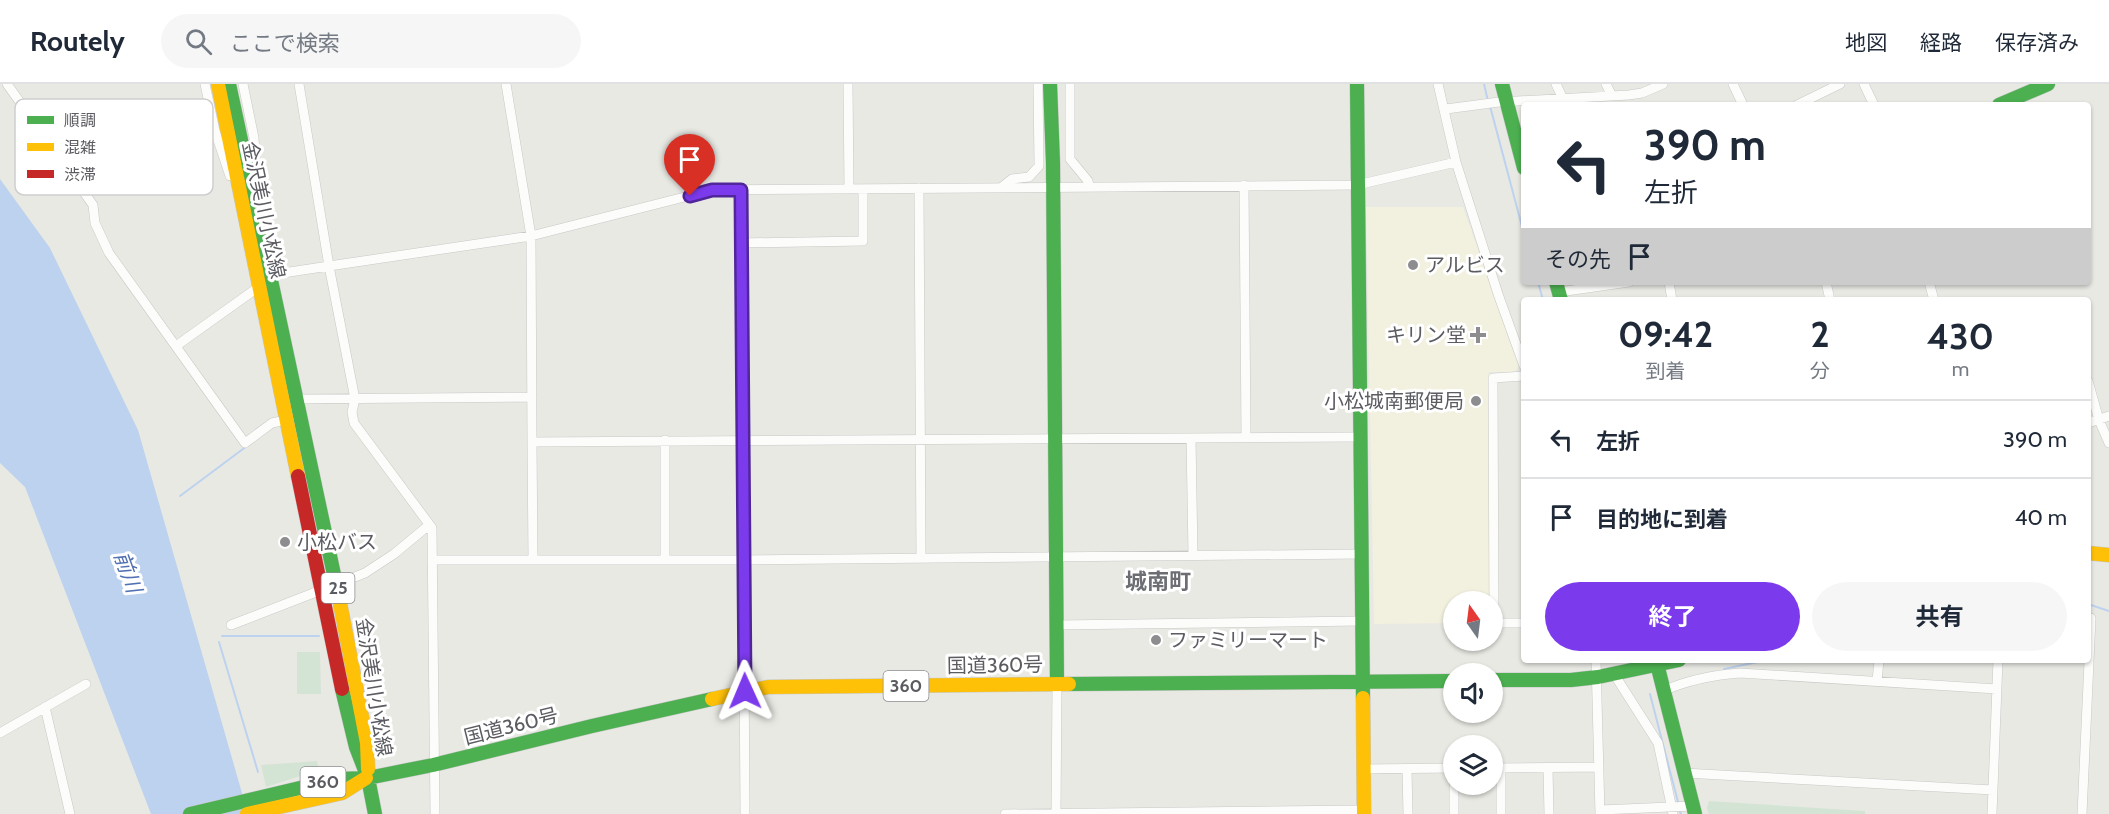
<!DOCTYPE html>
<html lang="ja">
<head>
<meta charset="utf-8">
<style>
	:root { --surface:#fff; --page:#f6f6f7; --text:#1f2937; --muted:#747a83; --line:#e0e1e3; --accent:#7c3aed }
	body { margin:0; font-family:Cabin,"Noto Sans JP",sans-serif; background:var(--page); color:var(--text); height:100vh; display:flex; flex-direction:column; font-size:22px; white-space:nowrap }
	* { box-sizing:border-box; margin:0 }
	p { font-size:20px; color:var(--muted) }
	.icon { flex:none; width:33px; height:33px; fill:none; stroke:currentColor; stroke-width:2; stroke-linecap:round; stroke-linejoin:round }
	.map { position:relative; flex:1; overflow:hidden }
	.drawer { position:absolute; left:1521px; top:213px; width:570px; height:366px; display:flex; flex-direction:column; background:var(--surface); border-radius:6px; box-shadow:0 2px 4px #0004 }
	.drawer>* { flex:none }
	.hud { position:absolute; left:1521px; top:18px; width:570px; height:183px; border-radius:6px; box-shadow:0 2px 4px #0004; background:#fff; color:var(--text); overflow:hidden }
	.needle { width:39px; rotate:346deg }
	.controls { position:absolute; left:1443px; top:507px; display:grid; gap:12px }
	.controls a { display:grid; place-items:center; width:60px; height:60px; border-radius:50%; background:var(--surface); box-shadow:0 2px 4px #0004; font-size:30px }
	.pin { position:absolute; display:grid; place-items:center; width:51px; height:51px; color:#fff; margin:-62px -26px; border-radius:50% 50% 50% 0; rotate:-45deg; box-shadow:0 0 6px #0007 }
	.pin .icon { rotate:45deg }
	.me { position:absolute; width:66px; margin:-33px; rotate:359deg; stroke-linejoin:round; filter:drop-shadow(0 0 4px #0008) }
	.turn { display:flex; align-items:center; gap:21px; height:126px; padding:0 24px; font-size:27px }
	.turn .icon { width:78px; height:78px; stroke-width:2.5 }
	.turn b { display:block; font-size:42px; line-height:51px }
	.then { display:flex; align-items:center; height:57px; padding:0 24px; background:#0003; gap:12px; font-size:22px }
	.eta { display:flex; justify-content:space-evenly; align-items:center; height:102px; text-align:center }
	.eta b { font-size:36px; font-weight:700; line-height:42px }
	.primary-button { display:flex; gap:12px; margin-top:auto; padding:12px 24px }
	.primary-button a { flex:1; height:69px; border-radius:36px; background:var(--accent); color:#fff; font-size:24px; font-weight:700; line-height:69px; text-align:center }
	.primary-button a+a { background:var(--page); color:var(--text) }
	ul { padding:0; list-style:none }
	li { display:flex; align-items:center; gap:18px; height:78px; padding:0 24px; border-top:2px solid var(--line) }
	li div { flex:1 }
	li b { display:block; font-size:22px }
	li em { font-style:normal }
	header { display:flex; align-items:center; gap:36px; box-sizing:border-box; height:84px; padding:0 30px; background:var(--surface); border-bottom:2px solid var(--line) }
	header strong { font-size:28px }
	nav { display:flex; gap:33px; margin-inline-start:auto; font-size:21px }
	.search { width:420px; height:54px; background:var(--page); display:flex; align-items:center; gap:15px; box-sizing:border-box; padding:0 21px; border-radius:33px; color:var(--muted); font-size:22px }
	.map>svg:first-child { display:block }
	.commercial { fill:#f2f0de }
	.green { fill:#d4e4d4 }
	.water { fill:#bdd2ee }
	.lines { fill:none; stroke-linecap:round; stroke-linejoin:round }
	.stream { stroke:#bdd2ee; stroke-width:2 }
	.street-casing { stroke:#c7c7c6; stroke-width:10 }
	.fast-casing { stroke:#c6c7c6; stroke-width:15 }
	.slow-casing { stroke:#c6c7c6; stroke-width:15 }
	.jam-casing { stroke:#c6c7c6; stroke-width:15 }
	.street { stroke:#fcfcfb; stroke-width:9 }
	.fast { stroke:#4caf50; stroke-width:14 }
	.slow { stroke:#ffc107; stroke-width:14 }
	.jam { stroke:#c62828; stroke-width:14 }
	.route-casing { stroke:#51269a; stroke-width:15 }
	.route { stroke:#7c3aed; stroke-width:10 }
	.poi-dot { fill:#8d8d8f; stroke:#fff; stroke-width:2 }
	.labels { text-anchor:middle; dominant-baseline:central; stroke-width:6; stroke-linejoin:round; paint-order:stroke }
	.shield { fill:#fff; stroke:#8c8d90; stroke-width:1.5 }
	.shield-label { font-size:18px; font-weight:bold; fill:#5b5c61 }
	.street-label { font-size:20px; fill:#5b5c61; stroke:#fff }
	.poi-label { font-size:20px; fill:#5b5c61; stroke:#fff; text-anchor:start }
	.water-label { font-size:21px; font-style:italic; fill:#5171b3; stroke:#fff }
	.quarter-label { font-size:22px; font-weight:bold; fill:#6c6e73; stroke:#fff }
	.key { fill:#fff; stroke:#ceced0; stroke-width:1.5 }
	.key-label { font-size:16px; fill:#5b5c61 }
</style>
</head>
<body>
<header>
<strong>Routely</strong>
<div class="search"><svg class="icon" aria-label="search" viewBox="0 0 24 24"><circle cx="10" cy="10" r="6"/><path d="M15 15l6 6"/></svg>ここで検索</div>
<nav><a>地図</a><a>経路</a><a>保存済み</a></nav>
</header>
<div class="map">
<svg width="2109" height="730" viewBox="0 0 2109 730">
	<rect width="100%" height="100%" fill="#e9e9e4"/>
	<path class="commercial" d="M1366 123H1463L1519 282 1515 288H1489L1492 517 1454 518 1453 539 1374 540Z"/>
	<path class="green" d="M297 568H320L321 610H297Z
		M317 677 319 686 266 703 261 681Z
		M1709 717 1865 727V730H1709L1707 724Z"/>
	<path class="water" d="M0 95 50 164 138 346 248 730H151L25 403 0 379Z"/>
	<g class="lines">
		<path class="stream" d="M1484 0 1488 17
			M1490 22 1524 150
			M1538 198 1543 216
			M180 412 247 362
			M2088 520 2109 527
			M222 552H319
			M219 558 258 688
			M1724 585 1767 576
			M1650 610 1678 718
			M1680 728 1681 730"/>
		<defs>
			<path id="street" d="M7 0 93 121 95 139 109 169 245 359 272 339 286 336
				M205 0 215 47 230 92
				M243 0 254 54 257 98
				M506 0 531 152 532 358 1360 353
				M848 0 849 105
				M1070 0V75L1088 97 1089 102
				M1438 0 1456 78 1498 210 1524 282
				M1556 0 1563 15
				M1606 0 1612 12
				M1733 0 1743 21
				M1864 0 1874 21
				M1797 21 1840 0
				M1446 25 1499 18 1629 11 1642 9 1663 0
				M1244 101 1246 353
				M1002 103 1012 95 1029 93 1039 82 1038 0
				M919 104 921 474
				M741 106 745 730
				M741 159 863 157V105
				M270 191 329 182 299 0
				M1669 198 1672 216
				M1826 198 1830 216
				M1929 198 1934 216
				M1559 208 1629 198
				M176 262 260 202
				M1524 292 1493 294 1494 539H1524
				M2088 297 2099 336 2109 359
				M298 315 532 313
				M2088 339 2109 332
				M1191 354 1193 471
				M665 356V476
				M532 358 533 476H744L1361 470
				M432 476H533
				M231 541 365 489 394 470 429 441
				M1056 541 1361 537
				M1596 576 1600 730
				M1614 590 1658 659 1673 730
				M1877 597 1879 576
				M1663 607C1688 596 1712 591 1740 589L1997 605
				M45 623 70 730
				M0 649 86 600
				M1492 684 1599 683
				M1501 684V730
				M1548 684 1549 730
				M1364 685 1454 684
				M1407 685 1408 730
				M1684 689 1993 706
				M1454 700V730
				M1600 726 1693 722
				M435 730 432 444 354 339 352 328 355 315 329 182 531 152 712 106 1357 101 1456 78
				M1005 730 1364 726
				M1056 730 1057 600
				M1992 730 1998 576
				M2082 730 2091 534"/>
			<path id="fast" d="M229 0 339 514
				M1050 0 1053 79 1057 600
				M1357 0 1363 614
				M1502 0 1524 84
				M1999 21 2048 0
				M1556 198 1561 216
				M1656 576 1695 730
				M1492 596H1571L1598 593 1679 576
				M1069 600 1454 597
				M342 605 356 663 368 694
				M368 694 375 730
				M190 730 338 695 368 694 433 681 592 642 712 615"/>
			<path id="slow" d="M218 0 298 392
				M2088 469 2109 471
				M339 514 367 659 368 685
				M1363 614 1364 730
				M712 615 768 603 1069 600
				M247 730 342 709 366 694"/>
			<path id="jam" d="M298 392 342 605"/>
		</defs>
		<use href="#street" class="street-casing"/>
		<use href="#fast" class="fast-casing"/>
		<use href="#slow" class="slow-casing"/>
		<use href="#jam" class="jam-casing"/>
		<use href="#street" class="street"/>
		<use href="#fast" class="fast"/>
		<use href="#slow" class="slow"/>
		<use href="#jam" class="jam"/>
	</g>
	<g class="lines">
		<defs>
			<path id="route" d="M690 112 712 106H741L745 607"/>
		</defs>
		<use href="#route" class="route-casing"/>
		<use href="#route" class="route"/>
	</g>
	<g class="poi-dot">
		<circle cx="1413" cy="181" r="6"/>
		<path d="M1475 242h6v6h6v6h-6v6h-6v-6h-6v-6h6z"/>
		<circle cx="1476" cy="317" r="6"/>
		<circle cx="285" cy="458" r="6"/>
		<circle cx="1156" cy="556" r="6"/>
	</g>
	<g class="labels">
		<g class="shield">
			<rect x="321.5" y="489" width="33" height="30" rx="4.5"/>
			<rect x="883.5" y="587" width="45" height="30" rx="4.5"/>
			<rect x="300.5" y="683" width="45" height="30" rx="4.5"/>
		</g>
		<g class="shield-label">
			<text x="338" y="504">25</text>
			<text x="906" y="602">360</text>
			<text x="323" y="698">360</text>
		</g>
		<g class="street-label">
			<text transform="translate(264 126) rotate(78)">金沢美川小松線</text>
			<text transform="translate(995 581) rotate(-1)">国道360号</text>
			<text transform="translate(374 603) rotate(81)">金沢美川小松線</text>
			<text transform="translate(511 642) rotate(-14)">国道360号</text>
		</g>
		<g class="poi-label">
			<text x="1425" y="181">アルビス</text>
			<text x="1466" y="251" text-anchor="end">キリン堂</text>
			<text x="1464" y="317" text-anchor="end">小松城南郵便局</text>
			<text x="297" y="458">小松バス</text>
			<text x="1168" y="556">ファミリーマート</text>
		</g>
		<g class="water-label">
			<text transform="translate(128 488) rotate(70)">前川</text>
		</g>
		<g class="quarter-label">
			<text x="1158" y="497">城南町</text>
		</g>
	</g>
	<rect x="15" y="15" width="198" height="96" rx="9" class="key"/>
	<rect x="27" y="32" width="27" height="8" fill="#4caf50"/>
	<rect x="27" y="59" width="27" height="8" fill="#ffc107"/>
	<rect x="27" y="86" width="27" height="8" fill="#c62828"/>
	<g class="key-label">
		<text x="64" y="42">順調</text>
		<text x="64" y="69">混雑</text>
		<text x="64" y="96">渋滞</text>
	</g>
</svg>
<div class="controls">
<a><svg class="needle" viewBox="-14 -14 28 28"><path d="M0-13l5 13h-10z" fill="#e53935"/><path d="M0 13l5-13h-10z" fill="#747a83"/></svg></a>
<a><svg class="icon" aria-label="sound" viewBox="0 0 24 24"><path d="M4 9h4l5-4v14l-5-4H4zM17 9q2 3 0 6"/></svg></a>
<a><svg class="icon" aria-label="layers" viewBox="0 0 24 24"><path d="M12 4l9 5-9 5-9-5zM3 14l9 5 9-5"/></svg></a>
</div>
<div class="pin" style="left:690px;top:112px;background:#d93025"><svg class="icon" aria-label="arrive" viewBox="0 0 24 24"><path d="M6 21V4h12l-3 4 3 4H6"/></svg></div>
<svg class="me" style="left:745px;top:607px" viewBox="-20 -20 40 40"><path d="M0-17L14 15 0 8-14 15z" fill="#7c3aed" stroke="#fff" stroke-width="4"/></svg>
<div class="hud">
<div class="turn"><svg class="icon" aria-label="left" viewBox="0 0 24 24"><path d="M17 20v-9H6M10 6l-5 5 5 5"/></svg><div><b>390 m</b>左折</div></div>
<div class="then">その先<svg class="icon" aria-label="arrive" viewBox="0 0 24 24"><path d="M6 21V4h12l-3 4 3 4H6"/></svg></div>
</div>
<section class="drawer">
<div class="eta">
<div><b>09:42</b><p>到着</p></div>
<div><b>2</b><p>分</p></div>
<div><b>430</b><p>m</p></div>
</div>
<ul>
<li><svg class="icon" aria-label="left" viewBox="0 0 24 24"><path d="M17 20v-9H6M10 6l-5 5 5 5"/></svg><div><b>左折</b></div><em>390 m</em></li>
<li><svg class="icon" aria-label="arrive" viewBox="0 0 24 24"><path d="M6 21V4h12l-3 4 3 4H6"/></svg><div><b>目的地に到着</b></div><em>40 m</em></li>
</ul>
<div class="primary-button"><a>終了</a><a>共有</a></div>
</section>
</div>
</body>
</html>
